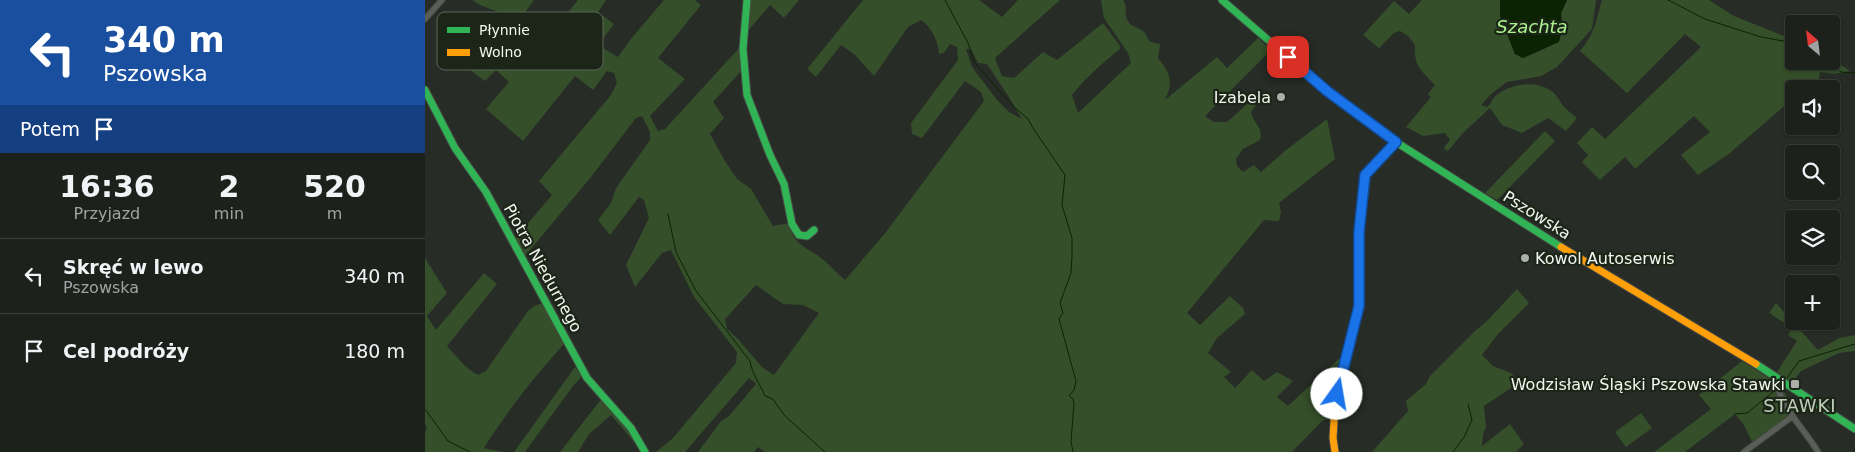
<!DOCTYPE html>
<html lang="pl">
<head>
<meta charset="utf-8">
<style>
	:root { --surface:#1d211c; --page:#252925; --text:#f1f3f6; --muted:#a0a3a3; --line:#3b3e3b }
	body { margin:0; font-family:"DejaVu Sans",sans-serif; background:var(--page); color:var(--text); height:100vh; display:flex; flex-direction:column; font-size:19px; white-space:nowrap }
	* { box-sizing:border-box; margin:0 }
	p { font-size:16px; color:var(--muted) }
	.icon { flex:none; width:28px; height:28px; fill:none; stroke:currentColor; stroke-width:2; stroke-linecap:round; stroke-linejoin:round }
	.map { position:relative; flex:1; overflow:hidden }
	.sheet { display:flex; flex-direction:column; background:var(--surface); width:425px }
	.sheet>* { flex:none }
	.hud { background:#1a4fa0; color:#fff; overflow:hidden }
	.needle { width:32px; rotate:332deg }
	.controls { position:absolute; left:1360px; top:15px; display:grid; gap:10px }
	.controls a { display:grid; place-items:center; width:55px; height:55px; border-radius:5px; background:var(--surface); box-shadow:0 1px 4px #0004,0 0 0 1px var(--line); font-size:25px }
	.pin { position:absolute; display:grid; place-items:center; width:42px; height:42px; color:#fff; margin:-21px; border-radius:10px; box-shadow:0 2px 8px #0006 }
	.me { position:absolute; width:55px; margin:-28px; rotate:13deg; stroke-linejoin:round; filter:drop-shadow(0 0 4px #0008) }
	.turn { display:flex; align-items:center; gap:18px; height:105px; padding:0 20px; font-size:22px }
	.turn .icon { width:65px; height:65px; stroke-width:2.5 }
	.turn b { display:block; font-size:35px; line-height:42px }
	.then { display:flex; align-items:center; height:48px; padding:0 20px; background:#0003; gap:10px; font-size:19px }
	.eta { display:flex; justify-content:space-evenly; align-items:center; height:85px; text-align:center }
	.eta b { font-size:30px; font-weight:700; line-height:35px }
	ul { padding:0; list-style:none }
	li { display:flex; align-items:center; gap:15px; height:75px; padding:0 20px; border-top:1px solid var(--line) }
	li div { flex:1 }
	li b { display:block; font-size:19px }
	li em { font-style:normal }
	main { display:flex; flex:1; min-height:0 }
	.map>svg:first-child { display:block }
	.green { fill:#354f2a; fill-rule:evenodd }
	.water { fill:#0b2303 }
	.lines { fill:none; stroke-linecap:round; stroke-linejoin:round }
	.stream { stroke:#0b2303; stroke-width:1 }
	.street-casing { stroke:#464a44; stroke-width:7 }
	.fast-casing { stroke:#464a44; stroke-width:9 }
	.slow-casing { stroke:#464a44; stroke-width:9 }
	.street { stroke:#5a5e58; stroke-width:5 }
	.fast { stroke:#30b455; stroke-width:7 }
	.slow { stroke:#ff9f0a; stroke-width:7 }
	.route-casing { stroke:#114b97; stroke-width:12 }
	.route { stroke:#1a73e8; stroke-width:9 }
	.poi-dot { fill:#aab0a8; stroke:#1c2618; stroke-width:2 }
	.labels { text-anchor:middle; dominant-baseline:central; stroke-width:4.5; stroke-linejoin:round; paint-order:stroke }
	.poi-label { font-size:16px; fill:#f1f7ee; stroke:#1c2618; text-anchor:end }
	.street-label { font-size:16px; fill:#f1f7ee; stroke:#1c2618 }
	.water-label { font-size:18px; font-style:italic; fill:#abf28e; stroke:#1c2618 }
	.neighbourhood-label { font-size:18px; letter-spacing:1px; fill:#c2cfbd; stroke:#1c2618 }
	.key { fill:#1c2618; stroke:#5c6558; stroke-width:1 }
	.key-label { font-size:14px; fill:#f1f7ee }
</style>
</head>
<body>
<main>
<section class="sheet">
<div class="hud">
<div class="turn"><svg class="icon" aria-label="left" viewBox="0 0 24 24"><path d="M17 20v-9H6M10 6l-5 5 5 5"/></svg><div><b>340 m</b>Pszowska</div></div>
<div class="then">Potem<svg class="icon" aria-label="arrive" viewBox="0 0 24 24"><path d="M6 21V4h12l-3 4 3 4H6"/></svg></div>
</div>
<div class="eta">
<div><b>16:36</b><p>Przyjazd</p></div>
<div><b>2</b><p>min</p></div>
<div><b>520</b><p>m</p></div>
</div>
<ul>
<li><svg class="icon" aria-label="left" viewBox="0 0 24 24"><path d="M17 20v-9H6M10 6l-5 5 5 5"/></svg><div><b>Skręć w lewo</b><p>Pszowska</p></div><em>340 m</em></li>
<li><svg class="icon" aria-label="arrive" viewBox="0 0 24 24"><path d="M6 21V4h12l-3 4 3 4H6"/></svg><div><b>Cel podróży</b></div><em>180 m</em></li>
</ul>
</section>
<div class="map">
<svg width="1430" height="452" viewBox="0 0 1430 452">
	<rect width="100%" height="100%" fill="#272c26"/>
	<path class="green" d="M47 0H109L96 18 127 32 153 0H181L173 12 189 24 173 45 193 57 205 40 239 0H270L276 5 233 58 260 79 225 116 233 131 240 129 317 45V70L288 102 299 118 285 134 300 161 312 179 326 189 348 226 364 223C369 243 376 245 392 255 402 262 411 272 420 280L461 232 559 101 556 92 540 81 497 138 487 134 486 123 533 60 532 47 525 44 519 53 514 54C513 41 507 28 496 20L483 27 449 76 430 55 416 45 391 77 382 69 438 0H554L577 17 593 0H635L570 58 577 76 589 78 618 52 632 60 678 23 695 46V49C679 62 660 78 647 95L653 113 706 63 703 53 679 18 676 0H698C703 7 699 12 702 19 706 28 712 26 718 31 726 38 717 41 735 44L733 58C745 73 749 82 740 100L792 57 802 68 833 38 846 50 780 116 789 122H802L829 98 831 105 826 112C828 124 839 127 835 140L818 149 811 159 812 166 818 172 829 165 836 172 861 150 902 119 910 159 854 203 856 211 854 221 839 220 762 313 775 325 805 296 818 308 820 314 792 338 783 353 806 372 799 377 810 388 827 370 839 381 852 372 868 381 852 397 863 406 920 353 905 417 897 421 867 452H340L333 447 329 452H273L296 421 304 416 331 384 324 378 260 452H231L248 438 311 363 312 352 269 297 246 250 237 253 210 287 201 265 224 218 219 200 214 197 185 235 173 220 186 203 191 188 225 140V132L217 116 211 118 166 177 100 256 89 240 127 195 114 181 186 95 192 83 189 73 182 71 168 90 150 76 98 141 61 109 84 82 71 70 60 81 45 70 90 18 55 5ZM541 49H546L553 63 562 64 582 94 597 119 584 112 572 100 547 67ZM331 285 358 304 378 305 394 313 349 375 337 367 312 338 302 329 300 319Z
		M326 0H374L359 18 345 5 322 32 324 2Z
		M997 0H1075V16L1090 54 1098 58 1119 49 1137 30 1136 13 1142 0H1171L1167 29 1132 67 1116 76 1082 82 1066 94 1056 105 1062 107C1067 104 1067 98 1072 95 1086 84 1110 80 1125 90 1132 94 1135 102 1140 108 1144 112 1149 115 1152 118L1141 131 1123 118 1097 133 1077 125 1065 108 1038 133 1023 151 1019 149 1020 146 1025 140 1020 133 998 136 981 127 1006 97 1003 94 1010 85C997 72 988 65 990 45L983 36 975 31 969 33 954 48 938 35 969 1 984 14Z
		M1177 0H1284L1309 16 1369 40V61H1406V58L1425 71 1409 74 1395 72 1394 79 1385 89H1369V105L1364 102 1305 153 1273 175 1256 155 1285 132 1269 116 1210 169 1200 157 1175 180 1157 162 1163 155 1152 143 1167 127 1180 139 1276 47 1260 34 1202 93 1155 51C1170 33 1171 21 1177 0Z
		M1120 131 1130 141 1072 200 1060 193Z
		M0 258 22 293 2 316 11 330 59 273 72 284 22 346C32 357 40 368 53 375L61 371 103 311 109 306 120 302 141 342C111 374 83 410 59 448L78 452H0V433L2 427 0 425Z
		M1092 289 1104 303 1073 334 1057 355 1068 366 1086 373 1095 382 1059 406 1061 427 1058 434 1057 446 1085 424 1099 444 1091 452H947L983 411 981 401 1001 384 1005 376 1050 331 1061 322Z
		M1351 303 1393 350 1414 338 1430 335V351L1414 353 1376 371 1367 383 1352 372 1372 341 1363 335 1367 328 1344 313Z
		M1317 361 1356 386 1370 411 1327 442 1319 425 1310 414 1260 452H1229L1286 409 1274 395Z
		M150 367 157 376 148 386 100 452H89Z
		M177 398 205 430 213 445 210 443 186 415 164 434 153 452H135Z
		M1216 413 1227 428 1201 447 1190 432Z"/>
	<path class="water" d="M1075 0H1142L1136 13 1137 30 1134 42 1098 58 1090 54 1075 16Z"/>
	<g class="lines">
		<path class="stream" d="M520 0 543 43 549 62 588 106 603 119 608 128 640 175 637 205 647 238V256L646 273 635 303 638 313 634 319 651 381 649 390 644 396 648 399 649 404 646 441 648 452
			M1243 0 1280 19 1336 37 1369 43
			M1405 61 1416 72 1430 73
			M243 214 251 252 271 291 325 361C327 374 335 384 340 396L348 399 359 415 400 452
			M1362 378 1374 361 1430 344
			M0 409 23 441 45 452
			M1310 414 1322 413 1348 392V387
			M1028 452 1039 437 1047 420 1043 404"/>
		<defs>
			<path id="street" d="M0 19 17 0
				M1350 377C1354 406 1379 428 1393 452
				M1319 452 1368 416"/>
			<path id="fast" d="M322 0 318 49 322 95 345 155 359 184 367 224 374 235 382 236 389 230
				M797 0 902 91 971 142 1136 247
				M0 90 30 148 61 192 162 378 206 428 220 452
				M936 216 940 175 971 142
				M1331 364 1430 429"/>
			<path id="slow" d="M1136 247 1331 364
				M910 452 908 438 910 405 934 306V232L936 216"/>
		</defs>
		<use href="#street" class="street-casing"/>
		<use href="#fast" class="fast-casing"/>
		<use href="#slow" class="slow-casing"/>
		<use href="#street" class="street"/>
		<use href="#fast" class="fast"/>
		<use href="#slow" class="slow"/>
	</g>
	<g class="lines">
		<defs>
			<path id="route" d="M863 57 902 91 971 142 940 175 934 232V306L912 394"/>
		</defs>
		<use href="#route" class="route-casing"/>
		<use href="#route" class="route"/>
	</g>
	<g class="poi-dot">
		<circle cx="856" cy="97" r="5"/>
		<circle cx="1100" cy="258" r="5"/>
		<rect x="1365" y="379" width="10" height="10" rx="2.5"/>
	</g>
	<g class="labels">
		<g class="poi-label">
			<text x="846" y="97">Izabela</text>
			<text x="1110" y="258" text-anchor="start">Kowol Autoserwis</text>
			<text x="1360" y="384">Wodzisław Śląski Pszowska Stawki</text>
		</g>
		<g class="street-label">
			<text transform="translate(1112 215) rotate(32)">Pszowska</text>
			<text transform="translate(118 268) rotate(61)">Piotra Niedurnego</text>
		</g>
		<g class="water-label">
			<text x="1107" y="26">Szachta</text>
		</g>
		<g class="neighbourhood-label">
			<text x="1375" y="405">STAWKI</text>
		</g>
	</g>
	<rect x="12" y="12" width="166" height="58" rx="8" class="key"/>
	<rect x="22" y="27" width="23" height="6" fill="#30b455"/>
	<rect x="22" y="49" width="23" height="7" fill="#ff9f0a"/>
	<g class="key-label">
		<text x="54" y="35">Płynnie</text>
		<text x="54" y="57">Wolno</text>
	</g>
</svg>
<div class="controls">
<a><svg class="needle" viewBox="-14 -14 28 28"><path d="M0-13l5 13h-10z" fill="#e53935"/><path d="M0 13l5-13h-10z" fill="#a0a3a3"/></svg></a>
<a><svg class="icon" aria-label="sound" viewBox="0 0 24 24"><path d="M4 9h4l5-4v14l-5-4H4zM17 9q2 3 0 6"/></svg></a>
<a><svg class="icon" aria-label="search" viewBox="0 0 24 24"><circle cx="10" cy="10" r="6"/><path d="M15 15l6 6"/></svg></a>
<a><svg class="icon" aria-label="layers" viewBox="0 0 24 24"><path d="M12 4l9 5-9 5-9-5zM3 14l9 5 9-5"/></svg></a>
<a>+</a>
</div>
<div class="pin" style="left:863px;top:57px;background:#d93025"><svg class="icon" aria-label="arrive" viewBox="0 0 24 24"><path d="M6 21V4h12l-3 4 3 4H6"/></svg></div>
<svg class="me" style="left:912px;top:394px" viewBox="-20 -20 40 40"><circle r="19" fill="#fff"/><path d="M0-13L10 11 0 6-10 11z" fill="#1a73e8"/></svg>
</div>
</main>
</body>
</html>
